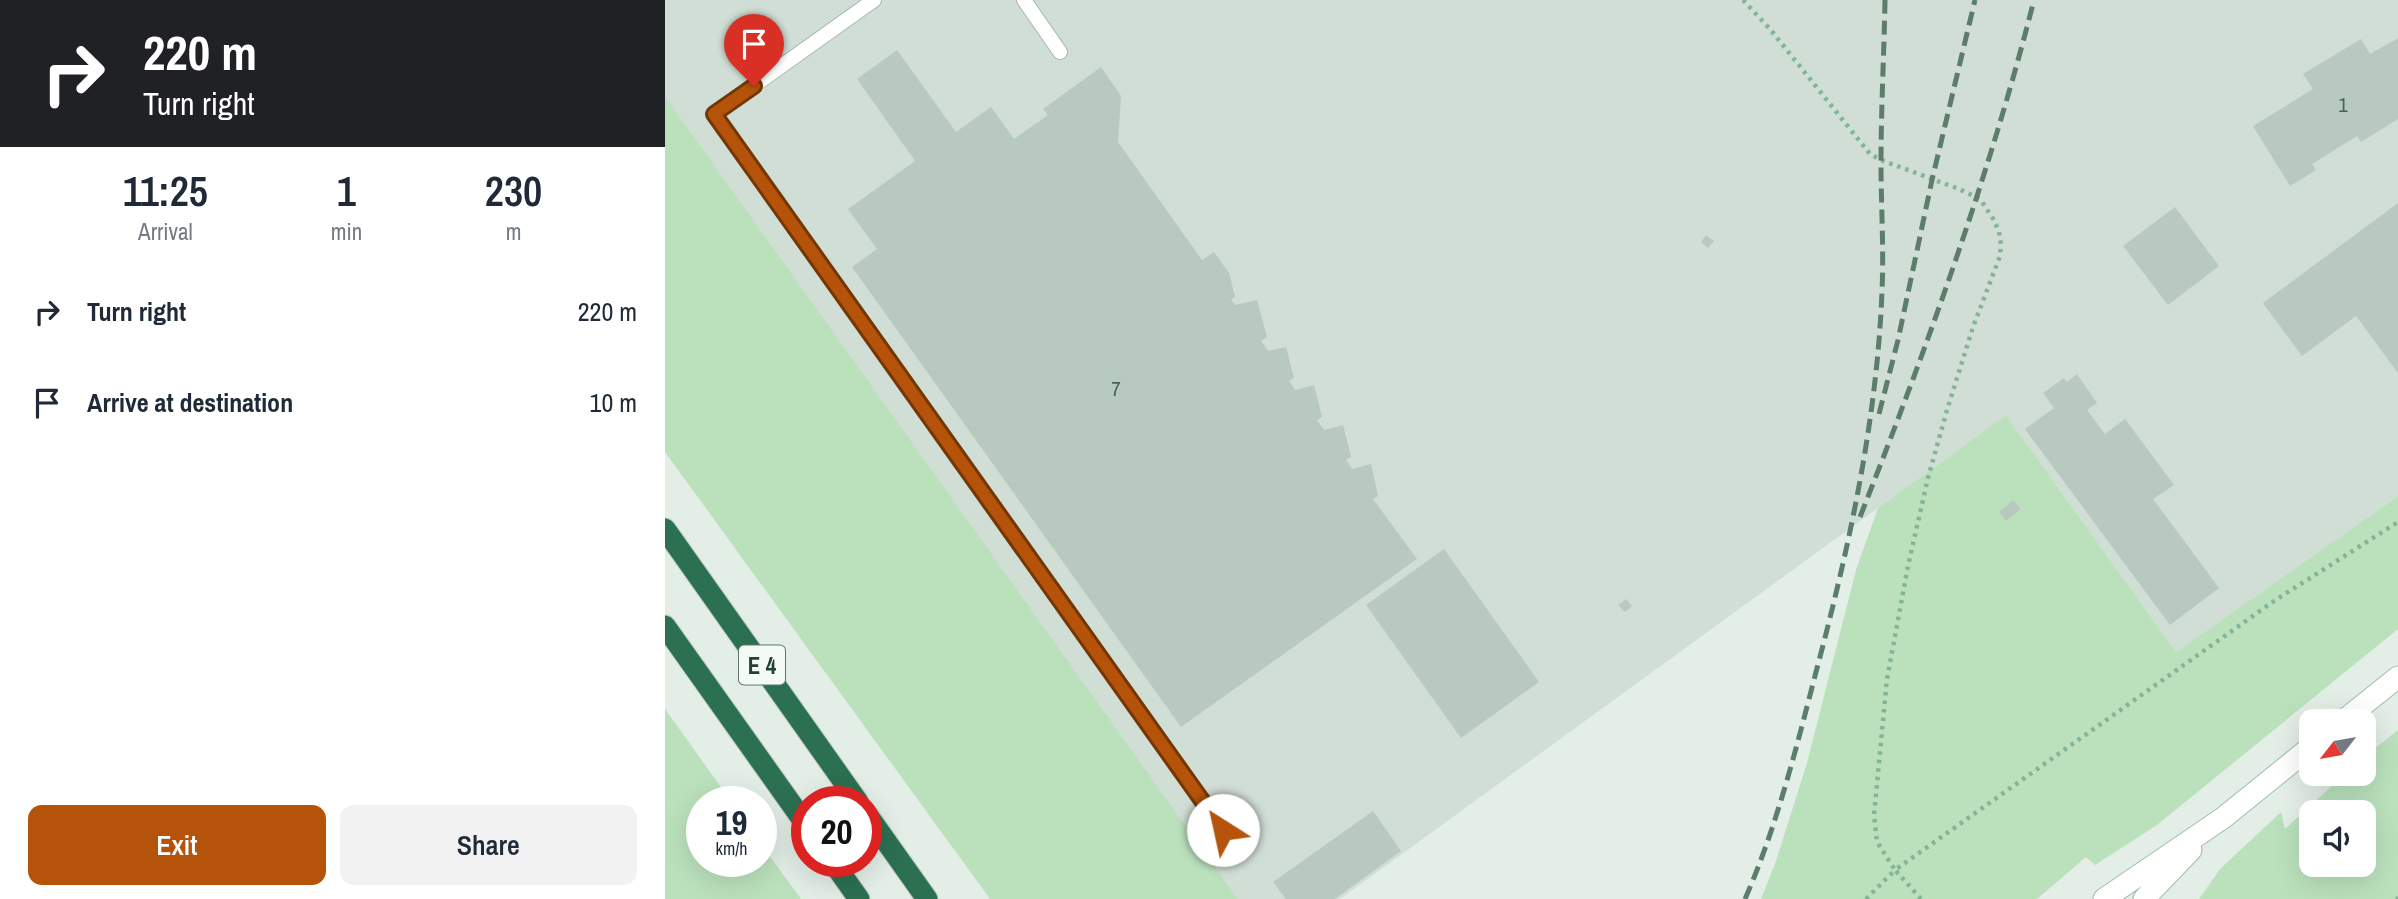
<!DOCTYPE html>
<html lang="en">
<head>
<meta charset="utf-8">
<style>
	:root { --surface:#fff; --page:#f2f2f3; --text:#1f2937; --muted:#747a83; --accent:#b45309 }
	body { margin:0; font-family:"Archivo Narrow",sans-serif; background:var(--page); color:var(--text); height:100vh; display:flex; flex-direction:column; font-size:26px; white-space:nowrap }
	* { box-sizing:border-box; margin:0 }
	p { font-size:23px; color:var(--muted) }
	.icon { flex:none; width:38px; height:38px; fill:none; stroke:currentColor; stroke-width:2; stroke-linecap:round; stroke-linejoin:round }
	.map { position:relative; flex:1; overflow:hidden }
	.sheet { display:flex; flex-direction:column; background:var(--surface); width:665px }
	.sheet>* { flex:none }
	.top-card { background:#202124; color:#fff; overflow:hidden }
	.needle { width:46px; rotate:239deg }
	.controls { position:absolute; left:1634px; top:709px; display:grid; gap:14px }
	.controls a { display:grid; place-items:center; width:77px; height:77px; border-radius:14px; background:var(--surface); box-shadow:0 7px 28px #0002; font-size:35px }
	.speed { position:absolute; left:21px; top:786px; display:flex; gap:14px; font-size:35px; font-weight:700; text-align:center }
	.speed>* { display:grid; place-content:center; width:91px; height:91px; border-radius:50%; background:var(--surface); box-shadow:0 7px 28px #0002; line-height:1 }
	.speed small { font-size:18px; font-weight:400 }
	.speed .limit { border:10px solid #d22; background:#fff; color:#111 }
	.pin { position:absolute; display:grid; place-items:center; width:60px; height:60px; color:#fff; margin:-72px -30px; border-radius:50% 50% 50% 0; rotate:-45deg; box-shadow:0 0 7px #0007 }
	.pin .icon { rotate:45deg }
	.me { position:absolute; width:77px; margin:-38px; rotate:325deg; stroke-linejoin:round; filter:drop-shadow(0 0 5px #0008) }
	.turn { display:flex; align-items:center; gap:24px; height:147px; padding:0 28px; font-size:32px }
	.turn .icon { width:91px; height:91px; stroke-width:2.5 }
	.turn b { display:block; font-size:49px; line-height:60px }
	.eta { display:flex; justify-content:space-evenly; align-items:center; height:119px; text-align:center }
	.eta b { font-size:42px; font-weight:600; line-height:49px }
	.button { display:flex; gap:14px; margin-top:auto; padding:14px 28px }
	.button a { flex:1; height:80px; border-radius:14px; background:var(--accent); color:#fff; font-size:28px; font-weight:600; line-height:80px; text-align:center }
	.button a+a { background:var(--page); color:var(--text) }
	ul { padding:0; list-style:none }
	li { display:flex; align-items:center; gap:21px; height:91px; padding:0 28px }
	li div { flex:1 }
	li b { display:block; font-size:26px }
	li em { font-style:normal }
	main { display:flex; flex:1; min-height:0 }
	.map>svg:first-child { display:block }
	.built { fill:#d1ded5 }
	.green { fill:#bbe1bc; fill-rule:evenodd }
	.building { fill:#b8c9bf }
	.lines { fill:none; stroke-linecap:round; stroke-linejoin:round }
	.service-casing { stroke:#a5b7ad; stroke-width:16 }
	.secondary-casing { stroke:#a1bbac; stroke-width:23 }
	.motorway-casing { stroke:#c1cac5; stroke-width:23 }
	.path { stroke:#82b498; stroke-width:4.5; stroke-dasharray:3.5 5; stroke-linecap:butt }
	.service { stroke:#fff; stroke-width:14 }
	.secondary { stroke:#fff; stroke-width:21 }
	.motorway { stroke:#2b7051; stroke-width:21 }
	.rail { stroke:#5c7d6c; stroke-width:5; stroke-dasharray:14 7; stroke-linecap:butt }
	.route-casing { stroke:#753606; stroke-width:18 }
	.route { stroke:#b45309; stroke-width:12 }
	.labels { text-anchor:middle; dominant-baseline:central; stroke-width:5; stroke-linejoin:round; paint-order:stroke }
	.number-label { font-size:21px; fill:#476354 }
	.shield { fill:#f4faf6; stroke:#60786c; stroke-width:2 }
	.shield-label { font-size:23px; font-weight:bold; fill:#214131 }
</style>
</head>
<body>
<main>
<section class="sheet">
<div class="top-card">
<div class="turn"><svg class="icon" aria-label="right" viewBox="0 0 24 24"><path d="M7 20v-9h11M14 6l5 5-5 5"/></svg><div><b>220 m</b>Turn right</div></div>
</div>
<div class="eta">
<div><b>11:25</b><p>Arrival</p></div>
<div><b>1</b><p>min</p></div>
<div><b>230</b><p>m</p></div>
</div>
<ul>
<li><svg class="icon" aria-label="right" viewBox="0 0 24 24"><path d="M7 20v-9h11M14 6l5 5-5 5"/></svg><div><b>Turn right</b></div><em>220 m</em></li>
<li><svg class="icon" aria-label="arrive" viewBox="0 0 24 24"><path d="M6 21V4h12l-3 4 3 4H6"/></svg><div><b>Arrive at destination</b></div><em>10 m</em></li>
</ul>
<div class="button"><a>Exit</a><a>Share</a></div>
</section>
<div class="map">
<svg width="1733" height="899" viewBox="0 0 1733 899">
	<rect width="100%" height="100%" fill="#e3eee7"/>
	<path class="built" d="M0 0H1733V496L1511 652 1341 415 675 899H573L0 96Z"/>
	<path class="green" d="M0 96 573 899H325L0 452Z
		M1341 415 1511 652 1733 496V629L1492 825 1430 865 1421 857 1372 899H1096L1111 861 1142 763 1191 570 1213 508Z
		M0 709 66 801 37 802V861H96V844L136 899H0Z
		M1733 730V899H1534L1555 869 1616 812 1620 829 1680 774H1699V757ZM1699 812V864H1647V812Z"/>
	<path class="building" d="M1733 38V119L1696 142 1692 136 1647 164 1651 170 1625 186 1588 126 1648 89 1638 74 1696 39 1705 54Z
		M232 50 291 132 326 107 349 139 383 115 378 109 436 67 456 96 453 142 537 260 549 252 564 273 570 297 566 300 570 305 592 300 602 337 596 341 603 351 621 347 629 378 624 381 630 390 649 385 657 417 652 420 659 430 678 425 686 457 681 460 687 469 706 464 713 496 708 499 752 559 516 727 187 267 212 249 183 209 250 161 192 79Z
		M1733 203V373L1691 316 1637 356 1598 303Z
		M1510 207 1554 266 1503 305 1458 246Z
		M1041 235 1049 241 1043 248 1036 242Z
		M1412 374 1432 403 1422 410 1440 434 1460 419 1509 485 1488 499 1554 588 1505 625 1360 429 1389 408 1378 393 1399 378 1402 382Z
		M1348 500 1356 509 1341 521 1334 512Z
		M779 549 874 682 796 738 701 605Z
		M961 599 967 606 960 612 953 605Z
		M708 811 736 851 670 899H621L608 882Z"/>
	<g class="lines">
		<defs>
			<path id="service" d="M209 0 49 114 558 830
				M359 0 395 52"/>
			<path id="secondary" d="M1678 721 1733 677
				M1439 899 1558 818 1647 746
				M1479 899 1526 850"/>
			<path id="motorway" d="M0 529 193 802
				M0 626 142 826
				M201 813 262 899
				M167 861 194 899"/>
		</defs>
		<use href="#service" class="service-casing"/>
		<use href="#secondary" class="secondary-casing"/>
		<use href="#motorway" class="motorway-casing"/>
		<path class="path" d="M1078 0 1105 29 1205 154 1216 160 1294 189 1315 199 1329 220 1334 232 1336 245 1335 256 1308 327 1282 410 1263 478 1243 566 1222 679 1209 815 1212 842 1230 870 1609 601 1733 522
			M1201 899 1230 870 1256 899
			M1731 899 1733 898"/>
		<use href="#service" class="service"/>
		<use href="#secondary" class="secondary"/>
		<use href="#motorway" class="motorway"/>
		<path class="rail" d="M1214 414 1233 340 1267 180 1310 0
			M1195 517C1262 347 1324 177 1369 0
			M1080 899C1112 826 1131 749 1151 672 1184 548 1212 420 1217 291 1219 249 1216 206 1216 164 1216 110 1219 55 1220 0"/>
	</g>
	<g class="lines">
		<defs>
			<path id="route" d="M89 86 49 114 558 830"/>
		</defs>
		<use href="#route" class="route-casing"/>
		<use href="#route" class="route"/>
	</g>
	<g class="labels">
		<g class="number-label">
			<text x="1678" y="104">1</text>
			<text x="451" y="388">7</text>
		</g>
		<rect class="shield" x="74" y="645.5" width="46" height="39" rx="5"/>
		<g class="shield-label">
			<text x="97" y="665">E 4</text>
		</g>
	</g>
</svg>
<div class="controls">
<a><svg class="needle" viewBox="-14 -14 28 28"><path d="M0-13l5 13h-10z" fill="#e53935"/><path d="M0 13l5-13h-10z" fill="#747a83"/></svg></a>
<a><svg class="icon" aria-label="sound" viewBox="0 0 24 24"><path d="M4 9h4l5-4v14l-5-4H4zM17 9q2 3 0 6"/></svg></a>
</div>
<div class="speed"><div>19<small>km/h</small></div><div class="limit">20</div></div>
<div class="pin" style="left:89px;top:86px;background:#d93025"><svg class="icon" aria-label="arrive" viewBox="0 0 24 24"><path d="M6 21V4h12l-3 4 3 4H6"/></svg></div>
<svg class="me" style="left:558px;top:830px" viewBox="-20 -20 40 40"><circle r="19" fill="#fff"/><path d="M0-13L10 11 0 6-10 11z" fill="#b45309"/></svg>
</div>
</main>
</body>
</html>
